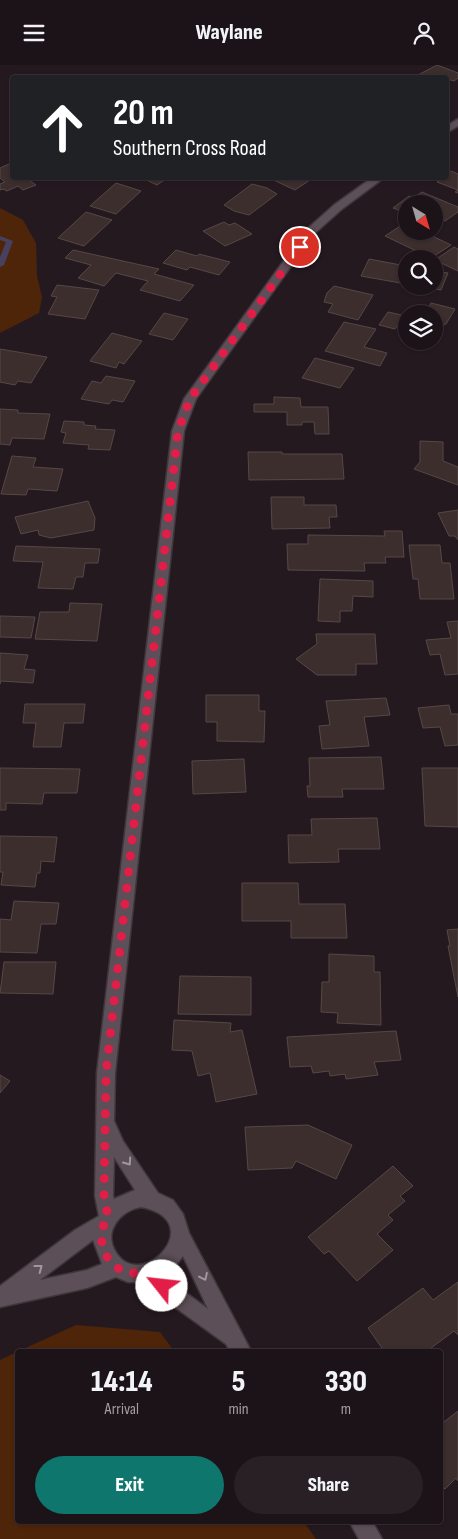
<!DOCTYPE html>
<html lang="en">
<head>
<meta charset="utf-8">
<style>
	:root { --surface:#1c1318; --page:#292025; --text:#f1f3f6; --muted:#a09ea2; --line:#3a3237; --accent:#0f766e }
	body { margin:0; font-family:"Sofia Sans Condensed",sans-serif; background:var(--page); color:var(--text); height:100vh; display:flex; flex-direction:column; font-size:19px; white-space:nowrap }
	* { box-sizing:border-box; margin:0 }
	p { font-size:16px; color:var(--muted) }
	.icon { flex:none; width:28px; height:28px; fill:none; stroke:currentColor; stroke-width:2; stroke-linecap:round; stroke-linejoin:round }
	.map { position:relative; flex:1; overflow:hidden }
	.panel { position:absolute; left:15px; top:1284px; width:428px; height:175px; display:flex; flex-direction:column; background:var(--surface); border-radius:5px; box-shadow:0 1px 4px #0004,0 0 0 1px var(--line) }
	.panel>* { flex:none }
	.hud { position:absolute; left:10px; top:10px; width:439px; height:105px; border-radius:5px; box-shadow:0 1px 4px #0004,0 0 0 1px var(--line); background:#202124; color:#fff; overflow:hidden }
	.needle { width:32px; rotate:143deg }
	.tools { position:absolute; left:398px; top:130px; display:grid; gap:10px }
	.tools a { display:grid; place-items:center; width:45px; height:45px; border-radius:50%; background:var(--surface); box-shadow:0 1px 4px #0004,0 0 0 1px var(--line); font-size:25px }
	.pin { position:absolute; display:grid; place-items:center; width:42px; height:42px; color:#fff; margin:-21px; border:2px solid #fff; border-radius:50%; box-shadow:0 1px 5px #0007 }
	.me { position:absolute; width:55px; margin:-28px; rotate:299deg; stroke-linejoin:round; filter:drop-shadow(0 0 4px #0008) }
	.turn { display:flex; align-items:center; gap:18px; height:105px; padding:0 20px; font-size:22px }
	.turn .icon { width:65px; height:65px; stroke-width:2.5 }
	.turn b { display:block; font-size:35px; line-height:42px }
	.eta { display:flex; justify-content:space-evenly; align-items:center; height:85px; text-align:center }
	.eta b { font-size:30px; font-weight:800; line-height:35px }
	.cta { display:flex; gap:10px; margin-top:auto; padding:10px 20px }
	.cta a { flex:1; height:58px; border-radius:30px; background:var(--accent); color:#fff; font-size:20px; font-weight:800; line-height:58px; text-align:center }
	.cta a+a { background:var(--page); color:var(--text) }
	header { display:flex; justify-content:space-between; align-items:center; height:65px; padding:0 20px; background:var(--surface); font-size:22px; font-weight:800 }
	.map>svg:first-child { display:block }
	.green { fill:#4f2509 }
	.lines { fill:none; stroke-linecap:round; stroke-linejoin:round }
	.stream { fill:#47405f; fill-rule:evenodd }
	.building { fill:#3d2e2e; stroke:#574747 }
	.minor-casing { stroke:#3f363a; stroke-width:3 }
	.minor { fill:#5d4f57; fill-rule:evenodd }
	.oneway { stroke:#a2979d }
	.route { stroke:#e11d48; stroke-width:9; stroke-dasharray:0 16.2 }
</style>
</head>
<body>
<header><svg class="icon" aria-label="menu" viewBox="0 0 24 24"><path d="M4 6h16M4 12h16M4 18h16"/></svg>Waylane<svg class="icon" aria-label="person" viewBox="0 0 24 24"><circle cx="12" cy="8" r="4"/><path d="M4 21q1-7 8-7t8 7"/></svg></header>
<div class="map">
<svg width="458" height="1474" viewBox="0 0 458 1474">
	<rect width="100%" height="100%" fill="#251920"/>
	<path class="green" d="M0 143 23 155 36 178 37 211 42 232 39 248 0 268Z
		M76 1260 160 1267 174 1286H19Z
		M17 1287 18 1456H303L316 1474H0V1295Z"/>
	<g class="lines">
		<path class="stream" d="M0 171 13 176 4 200 0 202V192L6 177 0 175Z"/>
	</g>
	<path class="building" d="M437 0 458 8V13L454 16 441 12H419L421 11 418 10Z
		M9 99 12 101V112H25L36 120 23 125 18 121 7 126 3 124 0 125V119L5 117 0 113V103Z
		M451 106 458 109V128L455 127 458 125 437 117 446 112V110Z
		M140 112H169L157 120Z
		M267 112H312L313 113 295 125Z
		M116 118 141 126 116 149 90 141Z
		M252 119 267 123 277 129 249 150 234 146 224 140Z
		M422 127 458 142V147L445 156 438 153 434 155V139H406V148L393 143 409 131 413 133Z
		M86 147 112 155 84 181 58 173Z
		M224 157 229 160 235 158 252 169 225 181 203 166Z
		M405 158 406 166H422L451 180 431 193 385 171Z
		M454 182 458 184V206L435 195Z
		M73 185 159 204 154 209 194 220 180 236 140 225 148 216 116 208 104 221 78 213 91 200 65 193Z
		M176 185 197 191 199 189 230 197 219 210 190 202 187 205 163 198Z
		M369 194 406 201V219L361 211Z
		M434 206 448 208 441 225 418 221H434Z
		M57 220 99 225 85 254 48 249 57 232 51 231Z
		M334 221 373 230 358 255 328 247 333 239 324 237 327 228Z
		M431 238 455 244 446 259 434 262V249H426Z
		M388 247 406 251V264L397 261 395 264 379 260Z
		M164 248 188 254 173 275 149 269Z
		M344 257 376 264 364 282 387 288 380 301 325 286Z
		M112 268 142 276 124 299 119 297 116 303 90 296Z
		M0 284 47 292 31 318 18 316 15 320 0 317Z
		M315 293 354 303 340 323 302 313Z
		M106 311 135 316 123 337 112 335 109 339 81 334 92 316 101 318Z
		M274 332 300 333 301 342H328L329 369H315L314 357H302V360H287V347H254V339H274Z
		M0 344 18 345V348L50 349 44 374 12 373 10 380 0 379Z
		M64 356 84 357V360L96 361 95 364 115 365 110 385 88 384 89 380 63 378 66 368 61 367Z
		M420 376 443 377V396L458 402V420L414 404 420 397Z
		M248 387H282V389H342L344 414 249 415Z
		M12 391 36 393 33 402 63 404 57 426 28 424 26 430 1 429Z
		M271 432H304V440H336L337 452H329L330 463 272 464Z
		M88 436 95 453 94 465 51 473 39 470 38 465 21 469 15 452Z
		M458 445V475L455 471H449L438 448Z
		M384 466H402L404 492H385L386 498H364L365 506 288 505 287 479H308V470L385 471Z
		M409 480H440L442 498H450L454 534H420L418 514H413Z
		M16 481 100 484 98 498H85L83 512H76L73 524 38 523 43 497 13 496Z
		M320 514 373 516V532L353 531 352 546H340V557L318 556Z
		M70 538 102 539 97 576 35 574 40 547H69Z
		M0 551 35 552 31 573 0 572Z
		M458 556V609L445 610 440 589 430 590 426 575 451 573 447 557Z
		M316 569H375L377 599H356V610H317L296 594 317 579Z
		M0 588 28 590 24 604 35 605 33 618 1 616 0 619Z
		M206 630H259V646H265L264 677 217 676V657H206Z
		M386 633 390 650 364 652 369 681 322 684 319 661 330 660 326 636Z
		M25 639H85L83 658H64L61 682H33L36 658H23Z
		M449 640 451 649H458V680L445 681 440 662 423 663 418 643Z
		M381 692 384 724H342L343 732H308L307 721H310L309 693Z
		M244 694 246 727 193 729 192 696Z
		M0 703 80 704 77 728H44L42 739 6 738V745H0Z
		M422 703H458V762L425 761Z
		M377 753 380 784H338L339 797 289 798 288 770H312L311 754Z
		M0 771 57 772 54 797 41 796 40 808H37L35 822 1 820 3 807H0Z
		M242 818H298L299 839H345L347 873H291V856H242Z
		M14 836 59 838 56 859H41L37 888 0 887V854L11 855Z
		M458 864V932L448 881H450L447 865Z
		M329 889 374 891V907H380L381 960 337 958 338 948 321 947 322 917H329Z
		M4 897H56L53 929 0 928Z
		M180 911 251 912V950L178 949Z
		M174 955 231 958 230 967 242 965 257 1029 216 1037 210 1008 198 1011 192 986 172 985Z
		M396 966 401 995 374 997 378 1010 346 1014 345 1009 330 1011 329 1006 313 1008 311 1001 290 1002 287 972Z
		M0 1010 10 1016 0 1028Z
		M308 1060 352 1080 336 1114 296 1096 292 1103 248 1105 245 1062Z
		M393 1101 413 1121 400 1131 405 1136 388 1150 393 1155 377 1169 393 1185 357 1216 329 1186 324 1189 308 1172Z
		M458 1217V1270L454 1266 427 1286H384L368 1263 423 1223 433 1235Z
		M458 1346V1416L456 1413 445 1424 440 1418V1397L442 1394 440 1392V1360Z"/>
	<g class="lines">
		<defs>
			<path id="minor" d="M458 54V61L446 68V61Z
				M373 112H385L342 144 314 169 196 334 184 366 115 1008 114 1056 123 1076 158 1128 173 1135 183 1149 189 1168 251 1286H230L226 1279 140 1217H128L116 1212 87 1223 0 1242V1221L75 1165 99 1151 95 1131 97 1008 172 366 184 334 306 165 334 140ZM114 1092 135 1125 114 1134 113 1131ZM141 1142C209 1155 144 1227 117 1189 102 1168 119 1146 141 1142ZM93 1175 102 1199 87 1205 40 1215ZM183 1191 208 1244 163 1211 173 1204Z
				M349 1456H372L382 1474H359Z"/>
		</defs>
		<use href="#minor" class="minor-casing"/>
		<use href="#minor" class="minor"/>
	</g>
	<defs><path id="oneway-chevron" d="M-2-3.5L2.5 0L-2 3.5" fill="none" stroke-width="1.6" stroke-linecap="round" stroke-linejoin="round" transform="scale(1.25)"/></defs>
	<g class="oneway">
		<use href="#oneway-chevron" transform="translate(128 1097) rotate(55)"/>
		<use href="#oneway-chevron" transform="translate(39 1203) rotate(-37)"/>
		<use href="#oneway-chevron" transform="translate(204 1212) rotate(65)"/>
	</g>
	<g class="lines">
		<path class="route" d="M162 1221C157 1217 151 1212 146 1209 140 1207 132 1209 126 1207 104 1200 94 1171 108 1152L104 1131 106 1008 178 366 190 334 300 182"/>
	</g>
</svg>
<div class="tools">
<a><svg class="needle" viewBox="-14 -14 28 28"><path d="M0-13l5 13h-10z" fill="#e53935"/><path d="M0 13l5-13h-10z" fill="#a09ea2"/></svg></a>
<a><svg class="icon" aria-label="search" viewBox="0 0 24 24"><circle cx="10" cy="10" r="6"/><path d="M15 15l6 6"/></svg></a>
<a><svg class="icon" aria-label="layers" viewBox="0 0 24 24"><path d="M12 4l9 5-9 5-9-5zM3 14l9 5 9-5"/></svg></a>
</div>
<div class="pin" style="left:300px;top:182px;background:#d93025"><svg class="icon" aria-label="arrive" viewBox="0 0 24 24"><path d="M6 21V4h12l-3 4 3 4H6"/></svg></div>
<svg class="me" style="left:162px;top:1221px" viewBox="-20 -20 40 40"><circle r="19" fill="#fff"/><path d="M0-13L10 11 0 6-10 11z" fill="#e11d48"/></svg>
<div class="hud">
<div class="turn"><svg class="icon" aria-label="ahead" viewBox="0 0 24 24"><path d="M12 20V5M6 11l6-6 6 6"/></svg><div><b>20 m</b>Southern Cross Road</div></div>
</div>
<section class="panel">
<div class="eta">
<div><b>14:14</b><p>Arrival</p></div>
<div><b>5</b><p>min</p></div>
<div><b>330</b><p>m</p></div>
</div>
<div class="cta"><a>Exit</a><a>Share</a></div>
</section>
</div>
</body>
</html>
